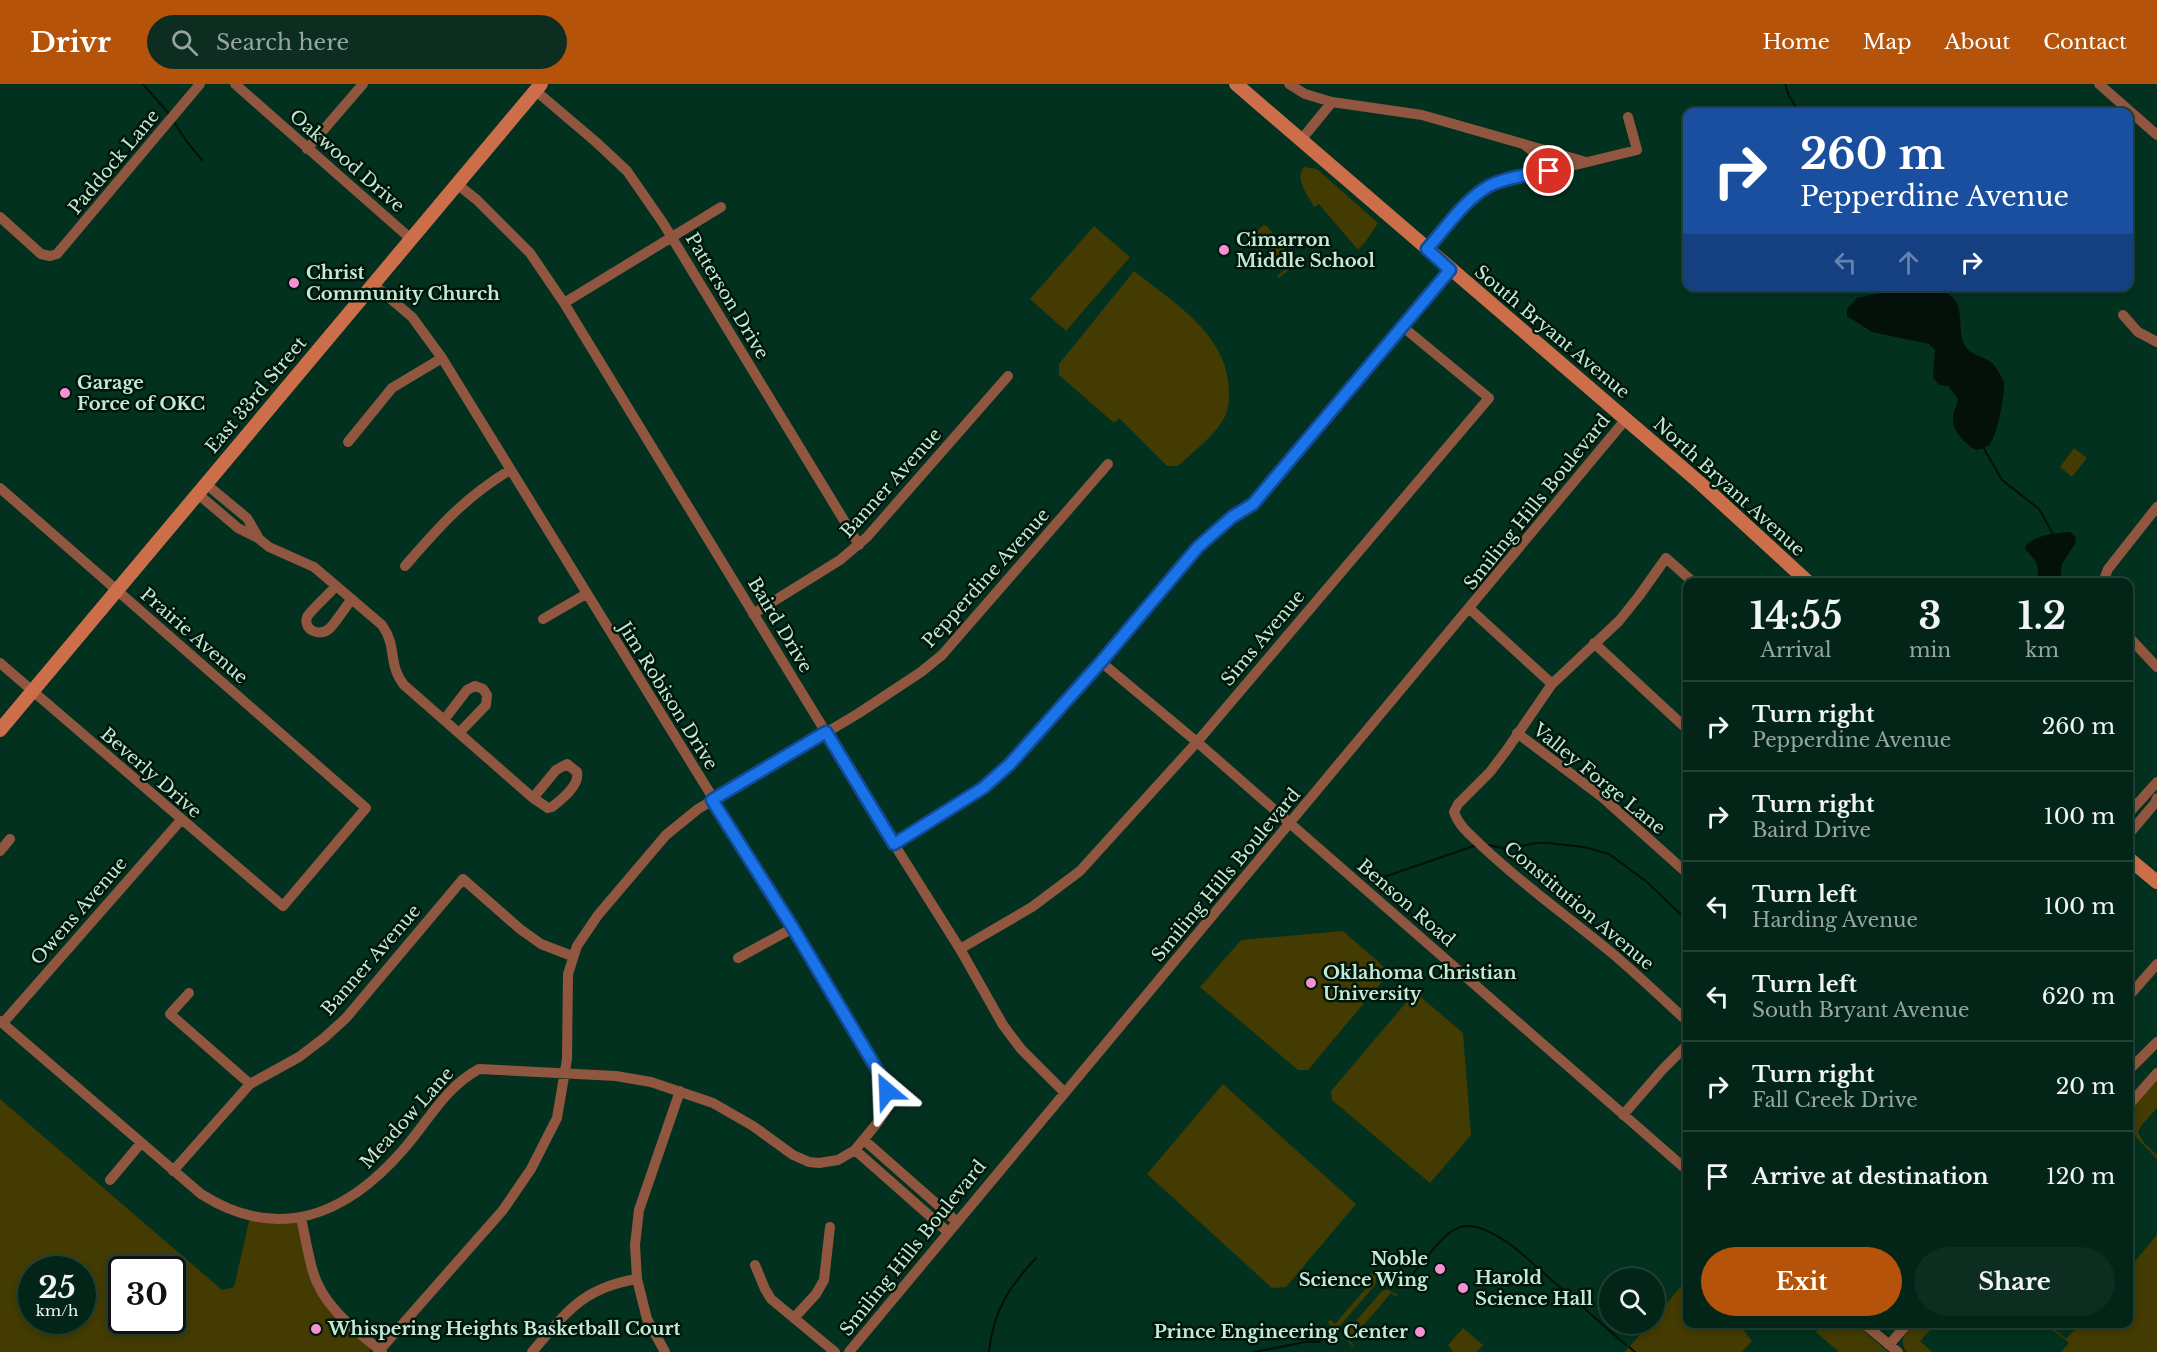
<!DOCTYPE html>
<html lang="en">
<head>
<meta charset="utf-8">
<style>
	:root { --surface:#022517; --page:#0c2d20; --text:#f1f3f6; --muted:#96a5a1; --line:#234236; --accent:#b45309 }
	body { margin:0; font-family:"Libre Baskerville",serif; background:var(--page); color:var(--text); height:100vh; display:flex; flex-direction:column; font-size:22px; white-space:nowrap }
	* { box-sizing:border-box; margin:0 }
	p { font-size:20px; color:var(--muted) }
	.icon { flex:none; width:33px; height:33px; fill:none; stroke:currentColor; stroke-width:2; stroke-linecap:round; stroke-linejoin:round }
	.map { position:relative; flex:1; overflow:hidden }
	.details { position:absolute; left:1683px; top:494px; width:450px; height:750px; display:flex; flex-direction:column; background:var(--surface); border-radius:12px; box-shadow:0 3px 9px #0003,0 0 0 2px var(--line) }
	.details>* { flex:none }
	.banner { position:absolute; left:1683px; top:24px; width:450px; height:183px; border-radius:12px; box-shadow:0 3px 9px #0003,0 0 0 2px var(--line); background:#1a4fa0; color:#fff; overflow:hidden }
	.tools { position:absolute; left:1599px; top:1184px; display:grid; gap:12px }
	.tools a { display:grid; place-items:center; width:66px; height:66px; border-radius:50%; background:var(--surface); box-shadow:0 3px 9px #0003,0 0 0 2px var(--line); font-size:30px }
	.speed { position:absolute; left:18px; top:1172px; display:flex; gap:12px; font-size:30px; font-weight:700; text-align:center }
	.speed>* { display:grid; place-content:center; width:78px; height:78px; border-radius:50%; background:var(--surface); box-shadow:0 3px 9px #0003,0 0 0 2px var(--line); line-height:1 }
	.speed small { font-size:15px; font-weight:400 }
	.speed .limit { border:3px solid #111; border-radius:9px; background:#fff; color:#111 }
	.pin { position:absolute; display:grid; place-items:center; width:51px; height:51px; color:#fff; margin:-26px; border:3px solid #fff; border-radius:50%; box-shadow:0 2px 6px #0007 }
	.me { position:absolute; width:66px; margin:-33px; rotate:334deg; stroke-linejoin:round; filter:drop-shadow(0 0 4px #0008) }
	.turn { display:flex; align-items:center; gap:21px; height:126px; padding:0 18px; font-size:27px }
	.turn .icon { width:78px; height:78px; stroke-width:2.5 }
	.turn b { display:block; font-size:42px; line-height:51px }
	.lanes { display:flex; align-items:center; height:57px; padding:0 18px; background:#0003; justify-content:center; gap:30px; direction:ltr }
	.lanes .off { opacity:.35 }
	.eta { display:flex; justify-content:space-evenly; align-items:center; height:102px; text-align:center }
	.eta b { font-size:36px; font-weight:700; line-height:42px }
	.primary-button { display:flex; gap:12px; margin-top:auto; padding:12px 18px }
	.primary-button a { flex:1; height:69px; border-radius:36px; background:var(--accent); color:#fff; font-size:24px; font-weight:700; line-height:69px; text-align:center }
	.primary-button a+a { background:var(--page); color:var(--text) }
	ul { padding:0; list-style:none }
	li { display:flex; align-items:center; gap:18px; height:90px; padding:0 18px; border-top:2px solid var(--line) }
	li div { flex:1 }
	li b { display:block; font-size:22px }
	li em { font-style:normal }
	header { display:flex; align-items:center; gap:36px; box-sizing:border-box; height:84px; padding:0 30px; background:var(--accent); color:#fff }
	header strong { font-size:28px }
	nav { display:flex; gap:33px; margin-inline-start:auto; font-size:21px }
	.search { width:420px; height:54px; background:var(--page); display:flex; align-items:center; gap:15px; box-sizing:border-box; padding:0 21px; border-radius:33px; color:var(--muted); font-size:22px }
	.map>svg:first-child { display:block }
	.green { fill:#433b01; fill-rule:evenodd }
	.water { fill:#03110a }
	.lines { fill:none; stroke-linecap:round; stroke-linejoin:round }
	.stream { stroke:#03110a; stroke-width:2 }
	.street { stroke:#91563f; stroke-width:10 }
	.secondary { stroke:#cc6e49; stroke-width:14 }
	.route-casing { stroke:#114b97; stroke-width:15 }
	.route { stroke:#1a73e8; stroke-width:10 }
	.poi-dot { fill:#f591d2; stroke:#00160b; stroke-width:2 }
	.labels { text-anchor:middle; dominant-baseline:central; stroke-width:5; stroke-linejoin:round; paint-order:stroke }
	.street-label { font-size:18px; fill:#c4ead5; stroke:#00160b }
	.poi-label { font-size:18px; font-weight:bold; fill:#c4ead5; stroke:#00160b; text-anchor:start }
</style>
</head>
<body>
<header>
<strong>Drivr</strong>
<div class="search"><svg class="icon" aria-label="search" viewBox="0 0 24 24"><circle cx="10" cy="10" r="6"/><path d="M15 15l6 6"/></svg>Search here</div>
<nav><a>Home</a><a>Map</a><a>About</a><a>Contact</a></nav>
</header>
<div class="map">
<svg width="2157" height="1268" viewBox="0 0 2157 1268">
	<rect width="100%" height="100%" fill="#03311f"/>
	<path class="green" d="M1304 83 1317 85 1378 139 1366 157 1358 166 1319 120 1314 123C1308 111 1294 96 1304 83Z
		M1264 141 1267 142 1297 179 1279 194 1277 192 1286 184 1256 148Z
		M1094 142 1130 173 1066 247 1030 215Z
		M1134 187C1173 218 1227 250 1229 305 1229 316 1229 327 1223 336 1212 354 1193 368 1178 382H1167L1119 334 1114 339 1059 291V280Z
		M2074 364 2087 374 2072 393 2060 383Z
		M1343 847 1390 888 1308 986H1298L1200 903 1241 856Z
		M1415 908 1463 949 1471 1051 1430 1099 1332 1016 1331 1007Z
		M2157 996V1024L2141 1042 2138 1049 2145 1060 2157 1071V1075L2129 1046V1029Z
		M1223 1000 1356 1120 1286 1203 1272 1204 1147 1090Z
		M0 1015 222 1206 234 1203 250 1133 301 1134 319 1202 374 1262 369 1268H0ZM32 1185H82V1236H32ZM122 1185H172V1236H122Z
		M2157 1151V1268H2061L2069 1259 2044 1239H2047L2066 1255 2081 1239H2128L2129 1184Z
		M1369 1189 1374 1190 1377 1193 1375 1201 1339 1243 1332 1244 1328 1239 1330 1235 1335 1240 1374 1195Z
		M1687 1195 1688 1239H1738L1752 1257 1742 1268H1625L1650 1239H1654L1655 1233Z
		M1387 1205 1398 1211 1396 1212 1391 1209 1350 1257 1354 1262 1353 1263 1346 1255 1348 1246 1381 1208Z
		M1823 1239H1854L1888 1268H1839L1816 1248Z
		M1915 1239H1922L1930 1246 1920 1257 1932 1268H1907C1897 1256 1907 1248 1915 1239Z
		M1463 1244 1483 1261 1477 1268H1453L1448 1261Z"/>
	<path class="water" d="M1895 206C1908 206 1935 204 1946 209 1967 218 1956 246 1965 262 1972 272 1984 272 1992 279 1996 283 2003 294 2004 299 2005 311 1997 353 1989 361 1985 364 1981 365 1976 366 1966 360 1952 348 1953 334 1953 328 1957 321 1958 315L1948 302 1939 301 1933 293 1935 266 1929 260 1872 248 1847 232V225L1857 214Z
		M2070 448 2075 452 2076 458 2062 480 2060 498H2037C2039 480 2038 479 2025 465L2026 461C2037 451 2054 449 2070 448Z"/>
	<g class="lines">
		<path class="stream" d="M143 0 169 30
			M1785 0 1789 12 1799 28
			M174 38 187 58 202 76
			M1983 363 2002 396 2039 425 2053 450
			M1488 761 1507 765 1536 759H1548L1584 763 1609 770 1647 798 1679 829 1688 832
			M1378 795 1477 761
			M1411 1192C1451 1146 1456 1122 1514 1163L1626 1261
			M1629 1263 1635 1268
			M989 1268C993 1227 1009 1203 1036 1174
			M1255 1268 1305 1258H1320"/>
		<path class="street" d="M235 0 411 155
			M1289 0 1305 10 1332 18
			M2099 0 2157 51
			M536 7 596 58 627 87 663 139 859 461
			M1301 56 1332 18 1422 31 1586 78
			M1526 62C1538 70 1540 79 1530 91
			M307 65 363 0
			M457 100 477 116 530 169 564 219 894 760 960 865 1003 941 1021 965 1064 1008
			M0 133 41 170 50 172 57 170 200 0
			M1427 165C1447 142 1465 117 1492 101L1637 66 1628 33
			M564 219 721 123
			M2123 231 2138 248 2157 258
			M348 358 392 304 442 274
			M206 400 247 434 258 453
			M0 404 366 724 283 822 0 579
			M198 410 238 444 258 454 269 463 314 483 382 541C398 564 387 579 404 601L533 714 556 686 567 680 577 688C580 701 562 715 552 723L548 724 533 714
			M405 482C440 442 464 414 510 386
			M2103 498 2108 485 2157 423
			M336 502C330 509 310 527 307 533 303 546 319 553 329 545 334 541 346 522 352 515
			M1470 525 1552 600
			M753 530 840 476 867 453 1008 292
			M543 535 586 510
			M2128 552 2157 583
			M1594 559 1688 646
			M1101 578 1197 658 1688 1087
			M444 636 467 606 475 602 483 605 487 611 486 621 459 649
			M1517 649 1602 713 1688 790
			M2128 730 2157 698
			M2128 751 2155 719 2157 714
			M894 760 983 704 1000 690 1020 670 1101 578 1198 463 1232 433 1253 420 1450 186
			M0 767 10 755
			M960 865 1032 823 1080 787 1197 658 1489 314 1403 243
			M738 874 793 844
			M189 909 170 930 250 1000
			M2128 913 2157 880
			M0 937 201 1110C278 1159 346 1131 402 1067 428 1038 444 1004 479 985L616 992 651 998 713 1019 753 1042 793 1071 809 1078 819 1079 838 1076 855 1066 878 1038 885 1027 887 1014 884 999 878 987 793 844 442 274 412 233 373 200
			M1688 938C1663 915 1639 892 1613 870 1570 834 1524 802 1483 763 1472 752 1459 743 1454 728L1458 720 1490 688 1506 667 1552 600 1619 537 1639 512 1666 474 1693 498
			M3 939 181 736
			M2128 987 2157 958
			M2128 1022 2157 989
			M1623 1031 1663 985 1688 960
			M864 1056 956 1137
			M855 1066 948 1148
			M173 1087 250 1000 299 973 324 954 346 934 463 795 520 845 541 860 572 872
			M110 1096 141 1059
			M301 1134C305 1152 308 1170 313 1188 324 1224 355 1245 382 1268
			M755 1181 765 1205 771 1215 835 1268
			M794 1234 816 1210 824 1196 830 1143
			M1863 1239 1898 1268
			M1889 1261 1908 1239
			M378 1268 503 1126 531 1085 557 1034 567 975 568 890 577 862 598 831 666 751 698 725 859 629 921 588 942 571 1108 380
			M532 1268C567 1228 582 1204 637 1195
			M665 1268 647 1235 637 1195 635 1161 639 1126 680 1007
			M849 1268C1106 955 1369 648 1626 335"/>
		<path class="secondary" d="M1236 0 1700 399 1808 498
			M0 646 541 0
			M2128 774 2157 798"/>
	</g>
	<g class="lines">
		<defs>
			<path id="route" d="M887 1007 878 987 793 844 712 716 826 648 894 760 983 704 1010 680 1101 578 1198 463 1232 433 1253 420 1450 186 1427 165C1446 144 1464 116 1489 102 1506 93 1530 91 1549 87"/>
		</defs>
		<use href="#route" class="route-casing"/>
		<use href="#route" class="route"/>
	</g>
	<g class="poi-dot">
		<circle cx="1224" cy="166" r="6"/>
		<circle cx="294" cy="199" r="6"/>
		<circle cx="65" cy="309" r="6"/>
		<circle cx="1311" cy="899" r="6"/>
		<circle cx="1440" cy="1185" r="6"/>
		<circle cx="1463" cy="1204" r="6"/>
		<circle cx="316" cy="1245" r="6"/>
		<circle cx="1420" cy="1248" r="6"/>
	</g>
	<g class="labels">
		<g class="street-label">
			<text transform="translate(347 77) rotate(41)">Oakwood Drive</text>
			<text transform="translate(114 78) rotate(-50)">Paddock Lane</text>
			<text transform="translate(727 212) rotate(59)">Patterson Drive</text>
			<text transform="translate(1552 248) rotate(40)">South Bryant Avenue</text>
			<text transform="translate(256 311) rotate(-50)">East 33rd Street</text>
			<text transform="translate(891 399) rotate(-48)">Banner Avenue</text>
			<text transform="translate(1729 403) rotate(42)">North Bryant Avenue</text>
			<text transform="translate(1537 418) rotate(-51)">Smiling Hills Boulevard</text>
			<text transform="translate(986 494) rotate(-48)">Pepperdine Avenue</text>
			<text transform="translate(780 541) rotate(59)">Baird Drive</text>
			<text transform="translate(194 552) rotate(41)">Prairie Avenue</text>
			<text transform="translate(1263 554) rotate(-50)">Sims Avenue</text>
			<text transform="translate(668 612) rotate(58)">Jim Robison Drive</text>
			<text transform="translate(151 689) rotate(41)">Beverly Drive</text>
			<text transform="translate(1599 695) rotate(39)">Valley Forge Lane</text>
			<text transform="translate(1226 791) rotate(-50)">Smiling Hills Boulevard</text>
			<text transform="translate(1406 819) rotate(41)">Benson Road</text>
			<text transform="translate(1579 822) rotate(40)">Constitution Avenue</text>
			<text transform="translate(79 827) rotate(-49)">Owens Avenue</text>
			<text transform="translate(371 876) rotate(-49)">Banner Avenue</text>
			<text transform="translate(407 1034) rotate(-48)">Meadow Lane</text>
			<text transform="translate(913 1164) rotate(-51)">Smiling Hills Boulevard</text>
		</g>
		<g class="poi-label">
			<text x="1236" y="156">Cimarron<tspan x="1236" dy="21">Middle School</tspan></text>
			<text x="306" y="189">Christ<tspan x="306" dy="21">Community Church</tspan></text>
			<text x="77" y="299">Garage<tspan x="77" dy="21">Force of OKC</tspan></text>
			<text x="1323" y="889">Oklahoma Christian<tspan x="1323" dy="21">University</tspan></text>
			<text x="1428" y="1175" text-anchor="end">Noble<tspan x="1428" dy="21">Science Wing</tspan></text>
			<text x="1475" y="1194">Harold<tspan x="1475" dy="21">Science Hall</tspan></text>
			<text x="328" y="1245">Whispering Heights Basketball Court</text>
			<text x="1408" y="1248" text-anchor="end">Prince Engineering Center</text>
		</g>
	</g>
</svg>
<div class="tools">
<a><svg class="icon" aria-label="search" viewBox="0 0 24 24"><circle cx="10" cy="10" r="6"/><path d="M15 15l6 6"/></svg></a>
</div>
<div class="speed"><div>25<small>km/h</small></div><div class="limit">30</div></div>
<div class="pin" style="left:1549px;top:87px;background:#d93025"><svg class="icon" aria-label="arrive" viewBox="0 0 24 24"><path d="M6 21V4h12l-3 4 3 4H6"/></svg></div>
<svg class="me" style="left:887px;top:1007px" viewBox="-20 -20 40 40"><path d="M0-17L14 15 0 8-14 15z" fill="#1a73e8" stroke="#fff" stroke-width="4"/></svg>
<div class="banner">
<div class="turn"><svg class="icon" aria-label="right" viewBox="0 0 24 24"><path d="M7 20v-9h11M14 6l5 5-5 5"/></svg><div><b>260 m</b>Pepperdine Avenue</div></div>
<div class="lanes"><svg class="icon off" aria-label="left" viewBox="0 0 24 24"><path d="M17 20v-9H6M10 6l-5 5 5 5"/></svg><svg class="icon off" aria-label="ahead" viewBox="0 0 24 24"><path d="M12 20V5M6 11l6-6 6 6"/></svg><svg class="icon" aria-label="right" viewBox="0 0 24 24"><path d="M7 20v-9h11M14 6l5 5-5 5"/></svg></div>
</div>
<section class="details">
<div class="eta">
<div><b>14:55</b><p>Arrival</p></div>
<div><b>3</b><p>min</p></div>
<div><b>1.2</b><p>km</p></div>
</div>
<ul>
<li><svg class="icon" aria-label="right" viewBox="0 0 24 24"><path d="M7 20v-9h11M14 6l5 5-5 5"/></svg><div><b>Turn right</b><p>Pepperdine Avenue</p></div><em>260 m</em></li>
<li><svg class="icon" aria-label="right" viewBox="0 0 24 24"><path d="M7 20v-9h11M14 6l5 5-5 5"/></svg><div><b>Turn right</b><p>Baird Drive</p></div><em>100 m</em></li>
<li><svg class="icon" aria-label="left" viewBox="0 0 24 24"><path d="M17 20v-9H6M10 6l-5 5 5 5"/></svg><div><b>Turn left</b><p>Harding Avenue</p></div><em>100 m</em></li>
<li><svg class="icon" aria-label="left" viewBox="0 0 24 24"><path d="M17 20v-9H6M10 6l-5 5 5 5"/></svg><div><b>Turn left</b><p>South Bryant Avenue</p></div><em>620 m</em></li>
<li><svg class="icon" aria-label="right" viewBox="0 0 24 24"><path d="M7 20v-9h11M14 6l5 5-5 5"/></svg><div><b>Turn right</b><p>Fall Creek Drive</p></div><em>20 m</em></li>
<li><svg class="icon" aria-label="arrive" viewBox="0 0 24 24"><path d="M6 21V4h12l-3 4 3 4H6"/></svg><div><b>Arrive at destination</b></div><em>120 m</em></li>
</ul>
<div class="primary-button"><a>Exit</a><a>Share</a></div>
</section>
</div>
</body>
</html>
